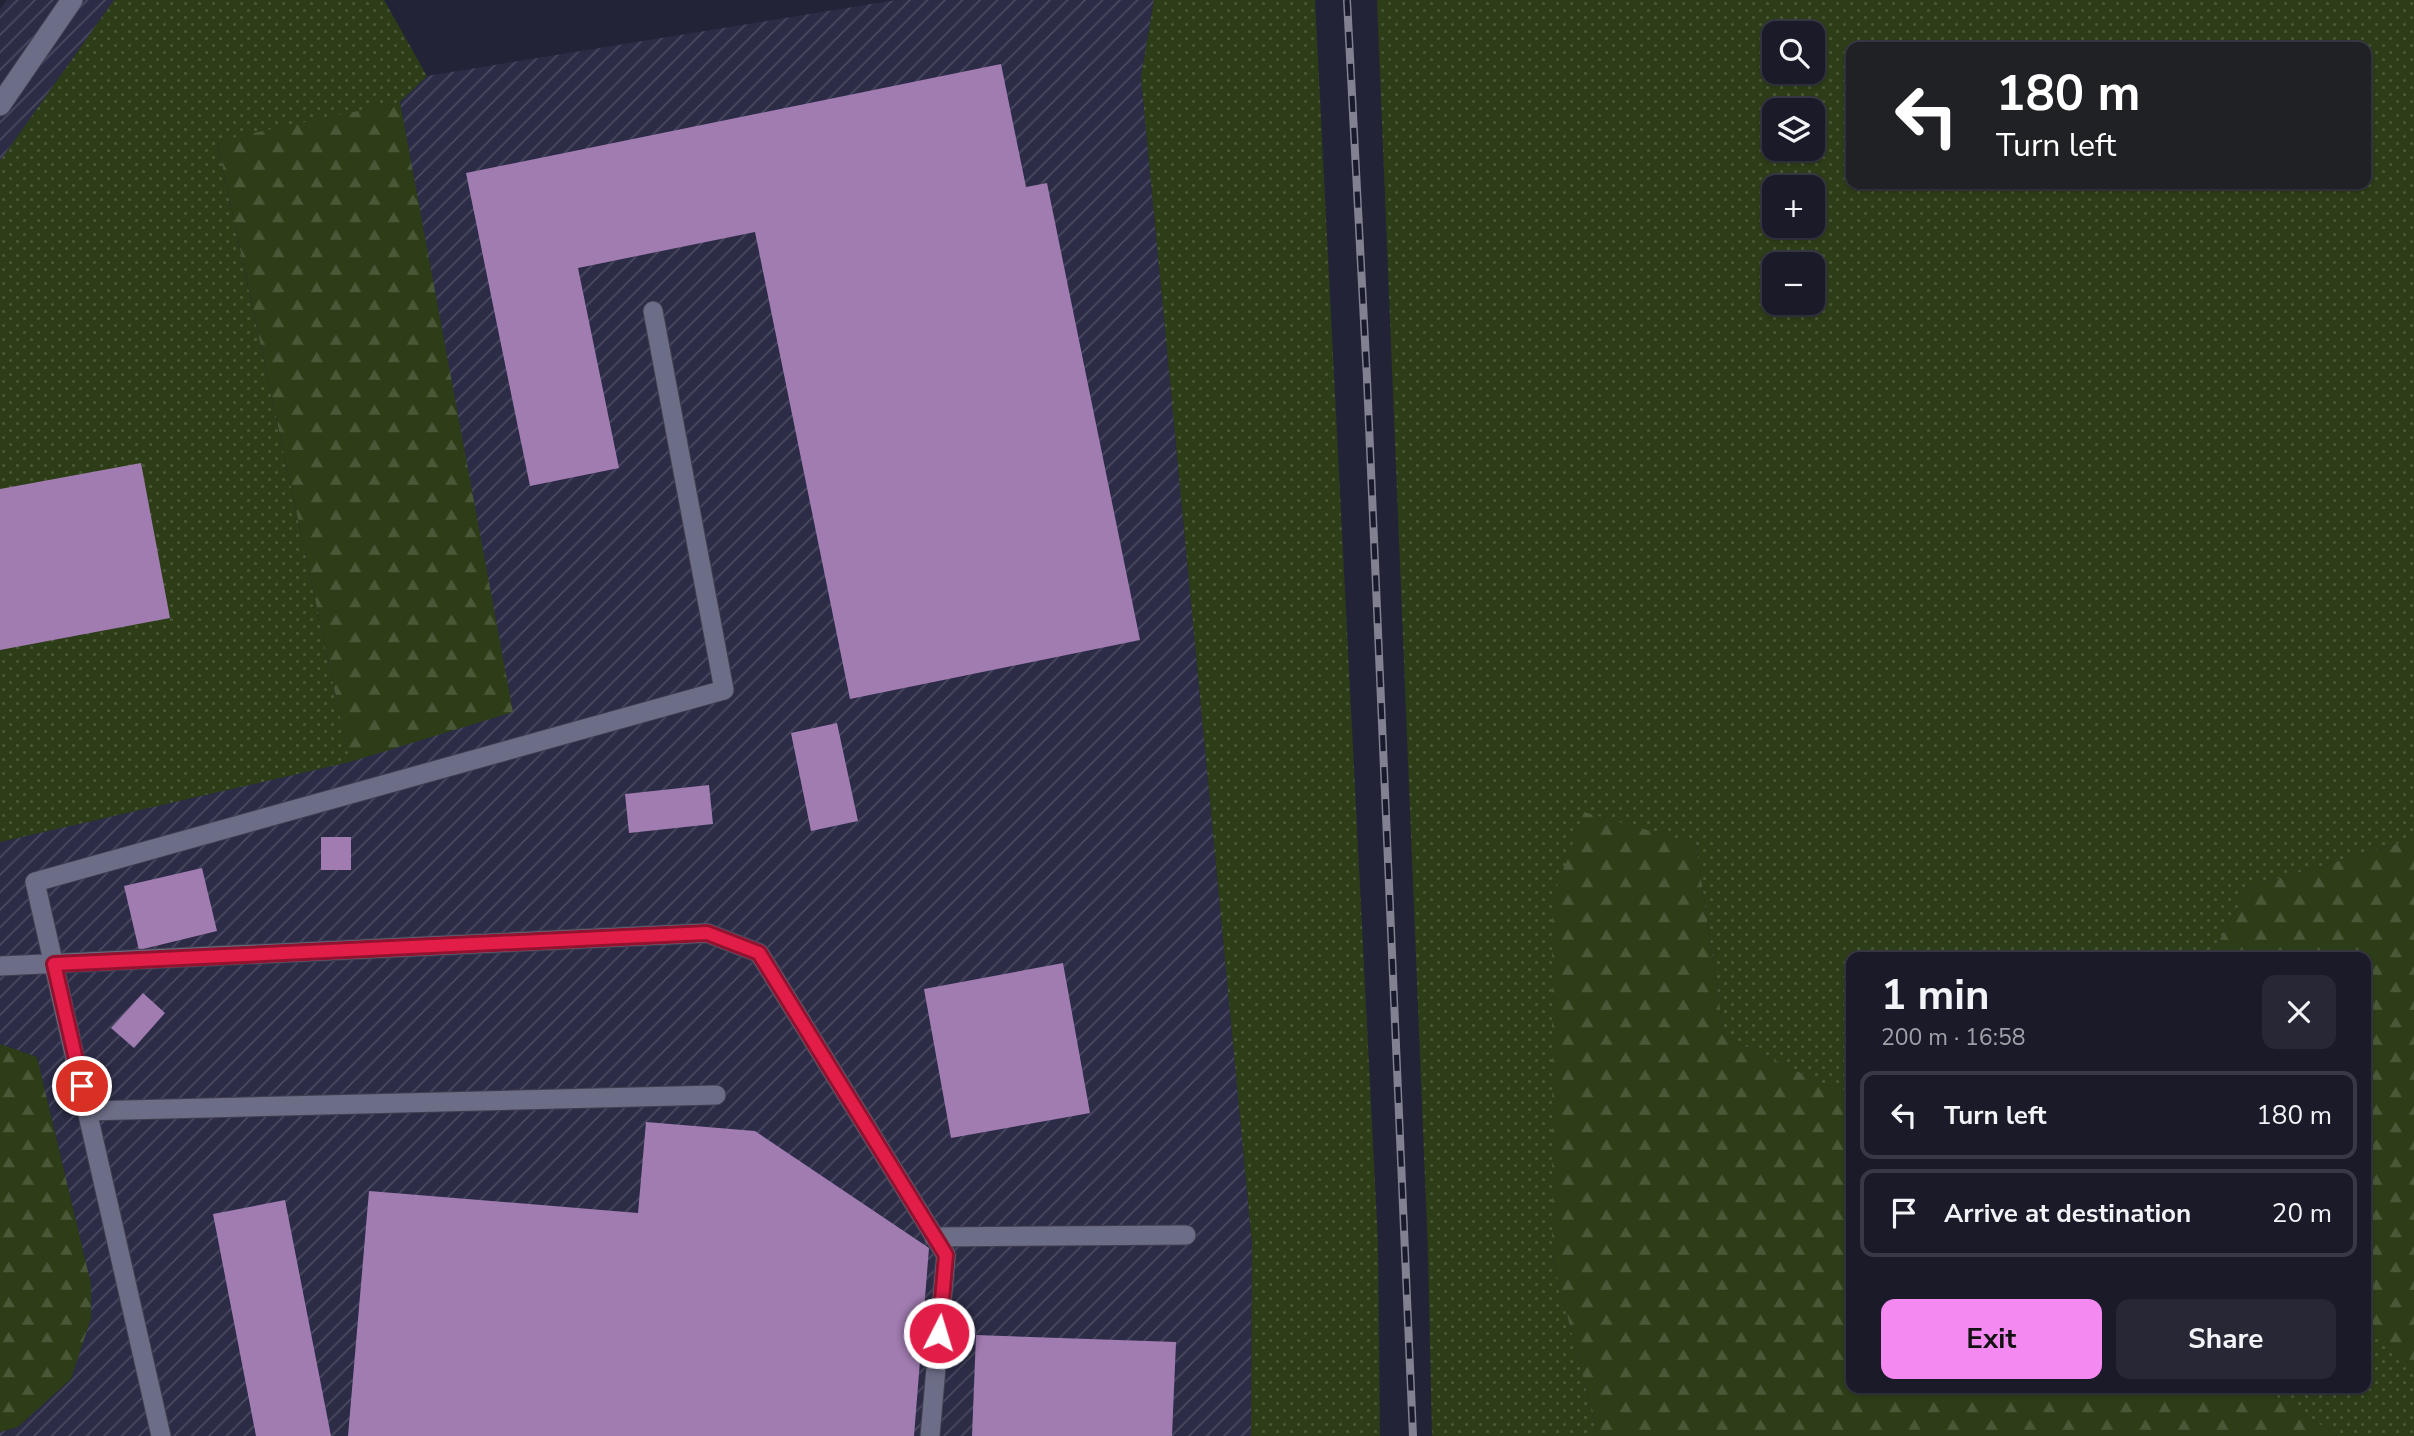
<!DOCTYPE html>
<html lang="en">
<head>
<meta charset="utf-8">
<style>
	:root { --surface:#1a1a29; --page:#272735; --text:#f1f3f6; --muted:#9fa1a8; --line:#383846; --accent:#f389f1 }
	body { margin:0; font-family:"Nunito Sans",sans-serif; background:var(--page); color:var(--text); height:100vh; display:flex; flex-direction:column; font-size:26px; white-space:nowrap }
	* { box-sizing:border-box; margin:0 }
	p { font-size:23px; color:var(--muted) }
	.icon { flex:none; width:38px; height:38px; fill:none; stroke:currentColor; stroke-width:2; stroke-linecap:round; stroke-linejoin:round }
	.map { position:relative; flex:1; overflow:hidden }
	.side { position:absolute; left:1846px; top:952px; width:525px; height:441px; display:flex; flex-direction:column; background:var(--surface); border-radius:14px; box-shadow:0 2px 5px #0004,0 0 0 2px var(--line) }
	.side>* { flex:none }
	.hud { position:absolute; left:1846px; top:42px; width:525px; height:147px; border-radius:14px; box-shadow:0 2px 5px #0004,0 0 0 2px var(--line); background:#202124; color:#fff; overflow:hidden }
	.fabs { position:absolute; left:1762px; top:21px; display:grid; gap:14px }
	.fabs a { display:grid; place-items:center; width:63px; height:63px; border-radius:14px; background:var(--surface); box-shadow:0 2px 5px #0004,0 0 0 2px var(--line); font-size:35px }
	.pin { position:absolute; display:grid; place-items:center; width:60px; height:60px; color:#fff; margin:-30px; border:4px solid #fff; border-radius:50%; box-shadow:0 2px 7px #0007 }
	.me { position:absolute; width:77px; margin:-38px; rotate:5deg; stroke-linejoin:round; filter:drop-shadow(0 0 5px #0008) }
	.turn { display:flex; align-items:center; gap:24px; height:147px; padding:0 35px; font-size:32px }
	.turn .icon { width:91px; height:91px; stroke-width:2.5 }
	.turn b { display:block; font-size:49px; line-height:60px }
	.round { display:grid; place-items:center; flex:none; width:74px; height:74px; border-radius:14px; background:var(--page) }
	.summary { display:flex; align-items:center; justify-content:space-between; height:119px; padding:0 35px }
	h1 { font-size:42px; font-weight:700; line-height:52px }
	.action { display:flex; gap:14px; margin-top:auto; padding:14px 35px }
	.action a { flex:1; height:80px; border-radius:14px; background:var(--accent); color:#111; font-size:28px; font-weight:700; line-height:80px; text-align:center }
	.action a+a { background:var(--page); color:var(--text) }
	ul { padding:0; list-style:none }
	li { display:flex; align-items:center; gap:21px; height:88px; margin:0 14px 10px; padding:0 21px; border:4px solid var(--line); border-radius:14px }
	li div { flex:1 }
	li b { display:block; font-size:26px }
	li em { font-style:normal }
	.map>svg:first-child { display:block }
	.industrial { fill:url(#industrial-furrows) }
	.grass { fill:url(#grass-dots); fill-rule:evenodd }
	.forest { fill:url(#forest-firs) }
	.building { fill:#a17cb1 }
	.lines { fill:none; stroke-linecap:round; stroke-linejoin:round }
	.service-casing { stroke:#403f50; stroke-width:21 }
	.minor-casing { stroke:#403f50; stroke-width:23 }
	.service { stroke:#6c6d86; stroke-width:19 }
	.minor { stroke:#6c6d86; stroke-width:21 }
	.rail-casing { stroke:#818192; stroke-width:8 }
	.rail { stroke:#1a1a2d; stroke-width:5; stroke-dasharray:16; stroke-linecap:butt }
	.route-casing { stroke:#92132f; stroke-width:18 }
	.route { stroke:#e11d48; stroke-width:12 }
</style>
</head>
<body>
<div class="map">
<svg width="2414" height="1436" viewBox="0 0 2414 1436">
	<defs>
		<pattern id="industrial-furrows" width="10" height="10" patternUnits="userSpaceOnUse" patternTransform="scale(1.75)"><rect width="10" height="10" fill="#2c2c47"/><path d="M-1 1l2-2M0 10L10 0M9 11l2-2" fill="none" stroke="#4a4a61"/></pattern>
		<pattern id="grass-dots" width="8" height="8" patternUnits="userSpaceOnUse" patternTransform="scale(1.75)"><rect width="8" height="8" fill="#2d3d17"/><path d="M2 2h.1M6 6h.1" fill="none" stroke="#4a5838" stroke-width="1.8" stroke-linecap="round"/></pattern>
		<pattern id="forest-firs" width="22" height="20" patternUnits="userSpaceOnUse" patternTransform="scale(1.75)"><rect width="22" height="20" fill="#2d3d17"/><path d="M5 1l3.5 6h-7zM16 11l3.5 6h-7z" fill="#4a5838"/></pattern>
	</defs>
	<rect width="100%" height="100%" fill="#232337"/>
	<path class="industrial" d="M7 0H114L0 161V9Z
		M896 0H1154L1141 77 1252 1243 1251 1436H0V1432L18 1427 71 1379 91 1318V1284L37 1057 0 1044V842L349 762 512 711 400 102 427 76Z"/>
	<path class="grass" d="M114 0H384L427 76 400 102 217 142 350 762 0 842V161Z
		M1154 0H1315L1378 1242 1380 1436H1251L1252 1243 1141 77Z
		M1377 0H2414V839L2249 887 2210 957H1852L1851 1097 1724 1036 1696 844 1552 1256 1598 1436H1432L1428 1252ZM1774 33H1813V72H1774ZM1852 47H2366V184H1852ZM1774 110H1813V149H1774ZM1774 187H1813V226H1774ZM1774 264H1813V303H1774Z
		M2366 1319 2414 1369V1436H2338L2263 1388H2366Z"/>
	<path class="forest" d="M400 102 513 712 350 762 217 141Z
		M1584 812 1696 844 1724 1036 1851 1097 1852 1388H2263L2338 1436H1598L1552 1256V900Z
		M2414 839V1369L2366 1319V957H2210L2249 887Z
		M0 1044 37 1057 91 1284V1318L71 1379 18 1427 0 1432Z"/>
	<path class="building" d="M1001 64 1026 187 1047 183 1140 640 850 699 755 232 578 268 619 468 530 486 466 173Z
		M141 463 170 618 0 650V489Z
		M837 723 858 821 811 831 791 733Z
		M709 785 713 824 629 833 625 794Z
		M321 837H351V870H321Z
		M202 868 217 931 139 950 124 886Z
		M1063 963 1090 1113 951 1138 924 989Z
		M143 993 165 1013 134 1048 111 1028Z
		M646 1122 755 1131 929 1248 914 1436H348L369 1191 638 1213Z
		M285 1200 331 1436H256L213 1214Z
		M976 1335 1176 1342 1172 1436H972Z"/>
	<g class="lines">
		<defs>
			<path id="service" d="M0 966 707 933 759 953 946 1255 930 1436
				M87 1111 716 1095
				M934 1237 1186 1235
				M161 1436 35 882 724 690 653 311"/>
			<path id="minor" d="M0 105 72 0"/>
		</defs>
		<use href="#service" class="service-casing"/>
		<use href="#minor" class="minor-casing"/>
		<use href="#service" class="service"/>
		<use href="#minor" class="minor"/>
		<defs>
			<path id="rail" d="M1347 0 1367 379 1413 1436"/>
		</defs>
		<use href="#rail" class="rail-casing"/>
		<use href="#rail" class="rail"/>
	</g>
	<g class="lines">
		<defs>
			<path id="route" d="M82 1086 54 964 707 933 759 953 946 1255 939 1333"/>
		</defs>
		<use href="#route" class="route-casing"/>
		<use href="#route" class="route"/>
	</g>
</svg>
<div class="fabs">
<a><svg class="icon" aria-label="search" viewBox="0 0 24 24"><circle cx="10" cy="10" r="6"/><path d="M15 15l6 6"/></svg></a>
<a><svg class="icon" aria-label="layers" viewBox="0 0 24 24"><path d="M12 4l9 5-9 5-9-5zM3 14l9 5 9-5"/></svg></a>
<a>+</a>
<a>−</a>
</div>
<div class="pin" style="left:82px;top:1086px;background:#d93025"><svg class="icon" aria-label="arrive" viewBox="0 0 24 24"><path d="M6 21V4h12l-3 4 3 4H6"/></svg></div>
<svg class="me" style="left:939px;top:1333px" viewBox="-20 -20 40 40"><circle r="17" fill="#e11d48" stroke="#fff" stroke-width="3"/><path d="M0-11L8 9 0 5-8 9z" fill="#fff"/></svg>
<div class="hud">
<div class="turn"><svg class="icon" aria-label="left" viewBox="0 0 24 24"><path d="M17 20v-9H6M10 6l-5 5 5 5"/></svg><div><b>180 m</b>Turn left</div></div>
</div>
<section class="side">
<div class="summary"><div><h1>1 min</h1><p>200 m · 16:58</p></div><a class="round"><svg class="icon" aria-label="close" viewBox="0 0 24 24"><path d="M6 6l12 12M18 6L6 18"/></svg></a></div>
<ul>
<li><svg class="icon" aria-label="left" viewBox="0 0 24 24"><path d="M17 20v-9H6M10 6l-5 5 5 5"/></svg><div><b>Turn left</b></div><em>180 m</em></li>
<li><svg class="icon" aria-label="arrive" viewBox="0 0 24 24"><path d="M6 21V4h12l-3 4 3 4H6"/></svg><div><b>Arrive at destination</b></div><em>20 m</em></li>
</ul>
<div class="action"><a>Exit</a><a>Share</a></div>
</section>
</div>
</body>
</html>
